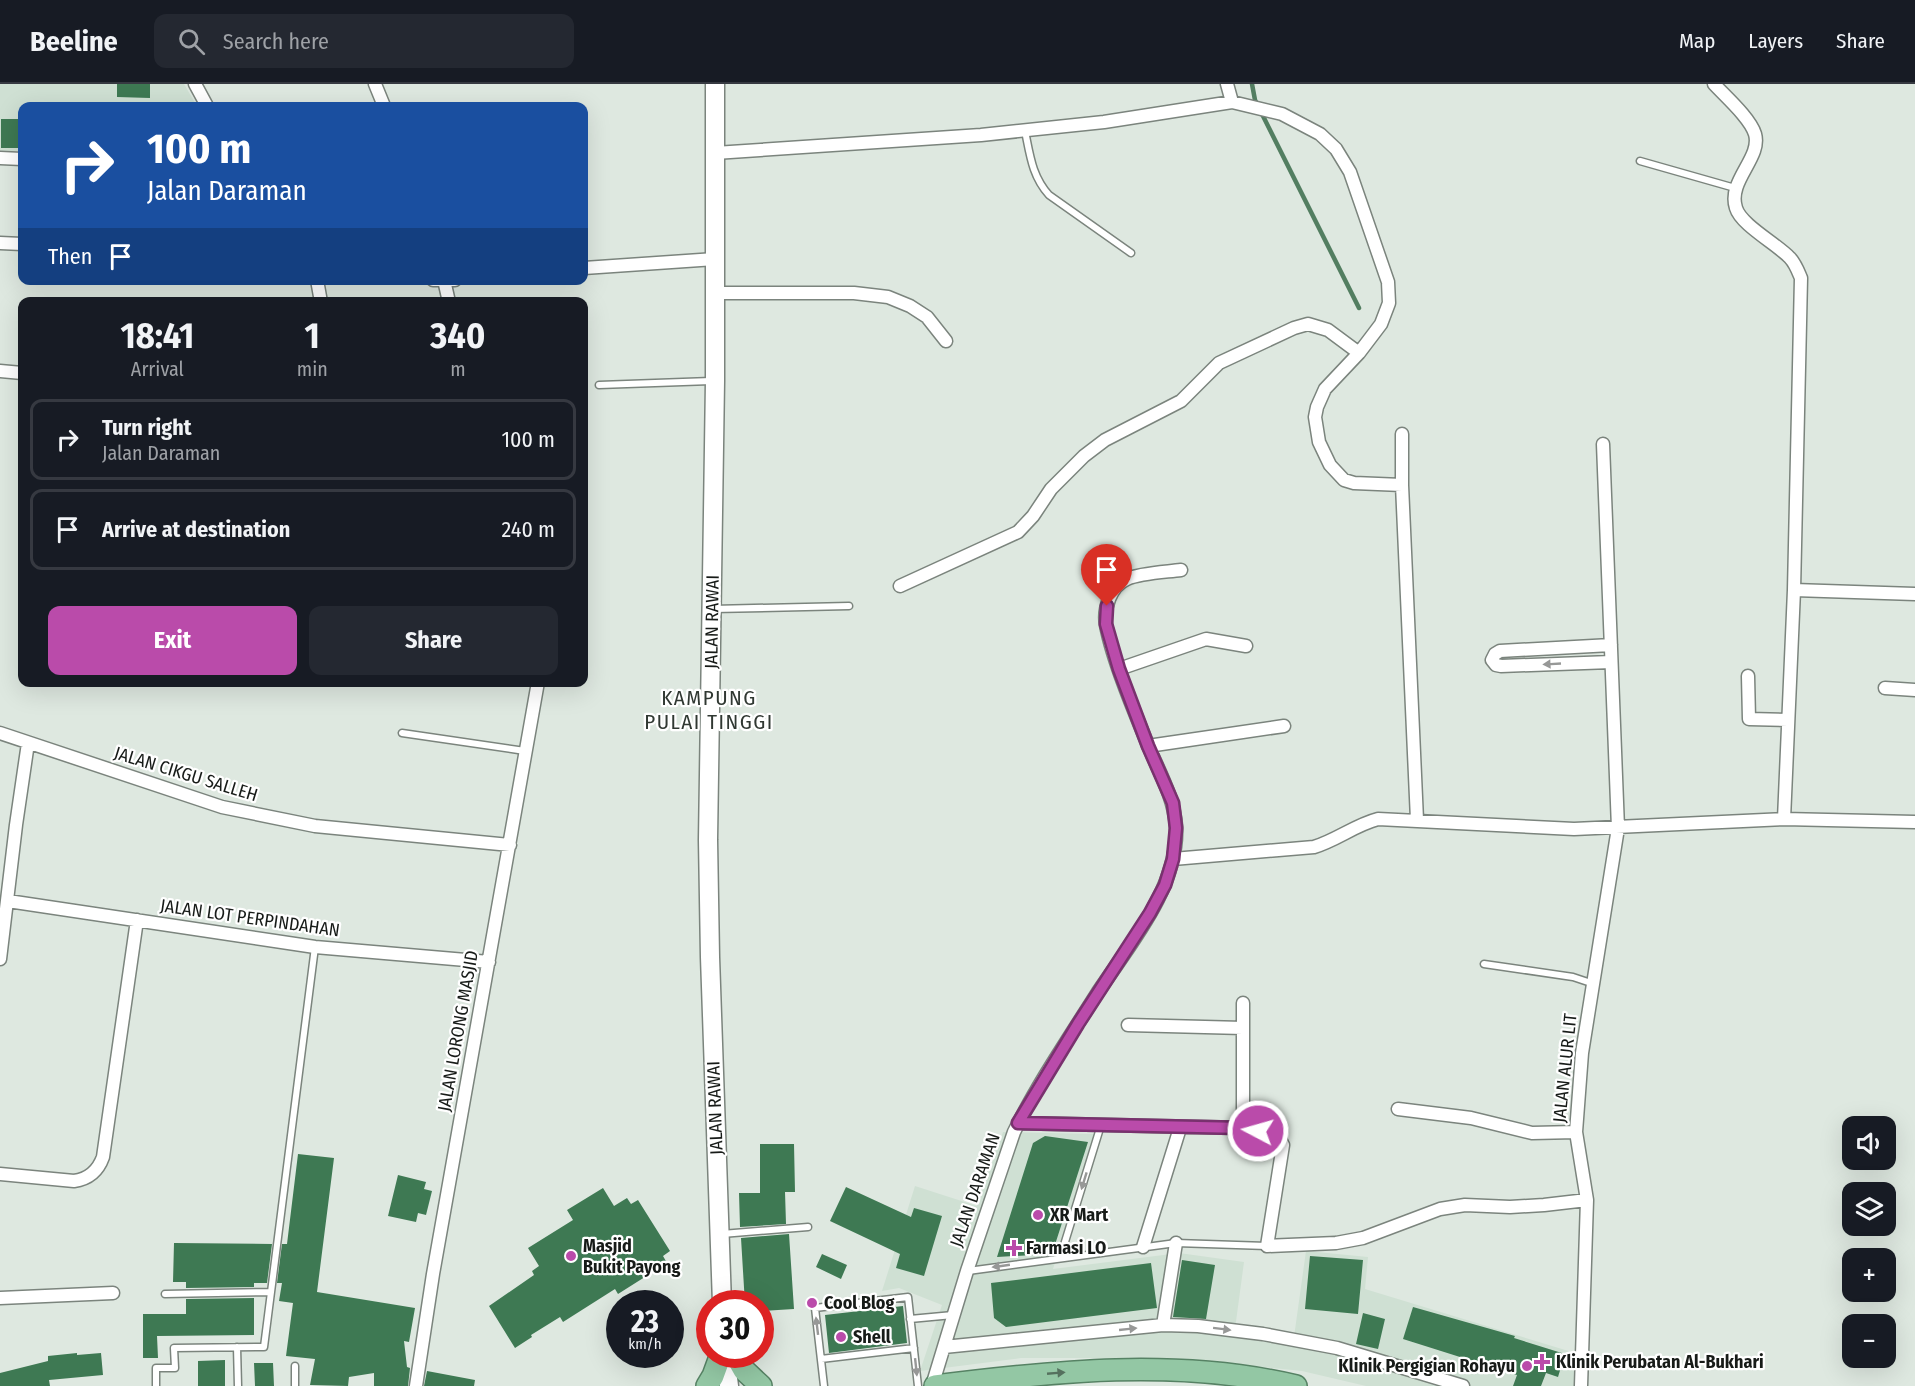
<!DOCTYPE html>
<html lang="en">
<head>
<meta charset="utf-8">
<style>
	:root { --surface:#171b24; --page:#242831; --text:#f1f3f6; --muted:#9ea1a6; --line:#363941; --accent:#ba4baa }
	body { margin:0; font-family:"Fira Sans Condensed",sans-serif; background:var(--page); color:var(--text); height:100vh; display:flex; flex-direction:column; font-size:22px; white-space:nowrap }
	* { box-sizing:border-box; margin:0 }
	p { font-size:20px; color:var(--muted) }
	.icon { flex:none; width:33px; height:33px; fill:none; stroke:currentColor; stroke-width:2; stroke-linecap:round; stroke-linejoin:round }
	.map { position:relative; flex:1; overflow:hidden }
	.drawer { position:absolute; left:18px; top:213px; width:570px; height:390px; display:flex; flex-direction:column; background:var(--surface); border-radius:12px; box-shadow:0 6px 24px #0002 }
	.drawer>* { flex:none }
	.top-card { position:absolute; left:18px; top:18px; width:570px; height:183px; border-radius:12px; box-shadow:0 6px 24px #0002; background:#1a4fa0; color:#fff; overflow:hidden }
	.fabs { position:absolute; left:1842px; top:1032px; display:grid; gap:12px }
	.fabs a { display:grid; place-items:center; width:54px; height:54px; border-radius:12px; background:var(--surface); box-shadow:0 6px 24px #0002; font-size:30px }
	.speed { position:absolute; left:606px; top:1206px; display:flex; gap:12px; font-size:30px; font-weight:700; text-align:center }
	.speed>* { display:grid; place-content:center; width:78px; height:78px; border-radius:50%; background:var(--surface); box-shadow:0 6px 24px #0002; line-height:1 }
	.speed small { font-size:15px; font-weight:400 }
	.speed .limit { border:9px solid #d22; background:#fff; color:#111 }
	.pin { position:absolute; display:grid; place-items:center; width:51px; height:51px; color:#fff; margin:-62px -26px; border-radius:50% 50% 50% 0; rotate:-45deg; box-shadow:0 0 6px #0007 }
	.pin .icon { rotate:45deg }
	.me { position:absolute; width:66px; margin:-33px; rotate:276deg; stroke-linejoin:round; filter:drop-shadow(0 0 4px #0008) }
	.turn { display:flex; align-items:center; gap:21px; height:126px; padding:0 30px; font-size:27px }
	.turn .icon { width:78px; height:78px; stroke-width:2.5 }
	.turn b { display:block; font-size:42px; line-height:51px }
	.then { display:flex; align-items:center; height:57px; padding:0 30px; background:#0003; gap:12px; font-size:22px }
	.eta { display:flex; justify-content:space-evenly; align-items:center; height:102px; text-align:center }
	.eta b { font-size:36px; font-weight:700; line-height:42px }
	.cta { display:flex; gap:12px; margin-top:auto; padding:12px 30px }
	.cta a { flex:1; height:69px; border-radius:12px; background:var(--accent); color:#fff; font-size:24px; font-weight:700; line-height:69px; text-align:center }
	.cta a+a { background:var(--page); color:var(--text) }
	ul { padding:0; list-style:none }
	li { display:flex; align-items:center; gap:18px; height:81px; margin:0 12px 9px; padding:0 18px; border:3px solid var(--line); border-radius:12px }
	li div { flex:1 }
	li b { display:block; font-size:22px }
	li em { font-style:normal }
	header { display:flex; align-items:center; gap:36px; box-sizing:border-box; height:84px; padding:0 30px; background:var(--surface); border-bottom:2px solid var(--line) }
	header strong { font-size:28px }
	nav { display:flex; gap:33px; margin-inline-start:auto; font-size:21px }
	.search { width:420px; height:54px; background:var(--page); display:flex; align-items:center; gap:15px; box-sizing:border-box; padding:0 21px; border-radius:12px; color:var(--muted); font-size:22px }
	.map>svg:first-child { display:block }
	.built { fill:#cfe0d3 }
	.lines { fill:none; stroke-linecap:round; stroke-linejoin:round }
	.stream { stroke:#537e61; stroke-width:4.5 }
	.building { fill:#3e7953 }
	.service-casing { stroke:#7b847d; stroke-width:9 }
	.minor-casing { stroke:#7b847d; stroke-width:15 }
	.secondary-casing { stroke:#7b847d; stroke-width:21 }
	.trunk-casing { stroke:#568264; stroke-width:24 }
	.service { stroke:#fff; stroke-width:6 }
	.minor { stroke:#fff; stroke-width:12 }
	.secondary { stroke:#fff; stroke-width:18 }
	.trunk { stroke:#93c7a4; stroke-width:21 }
	.oneway { fill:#979897 }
	.oneway2 { fill:#55715e }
	.route-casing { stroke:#79316e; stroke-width:15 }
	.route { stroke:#ba4baa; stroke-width:10 }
	.poi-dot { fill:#ba4baa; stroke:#fff; stroke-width:2 }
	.labels { text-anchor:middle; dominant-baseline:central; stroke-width:4.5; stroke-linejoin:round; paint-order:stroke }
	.street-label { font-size:18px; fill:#171b18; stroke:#fff }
	.poi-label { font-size:18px; font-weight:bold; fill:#171b18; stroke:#fff; text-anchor:start }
	.quarter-label { font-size:21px; letter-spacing:1.5px; fill:#303832; stroke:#fff }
</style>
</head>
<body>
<header>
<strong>Beeline</strong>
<div class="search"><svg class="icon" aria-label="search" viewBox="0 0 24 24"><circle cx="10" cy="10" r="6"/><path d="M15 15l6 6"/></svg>Search here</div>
<nav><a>Map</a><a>Layers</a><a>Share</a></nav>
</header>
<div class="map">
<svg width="1915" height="1302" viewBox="0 0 1915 1302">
	<rect width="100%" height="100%" fill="#dee8e0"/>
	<path class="built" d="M0 0H184L197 22H22V67H0Z
		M1003 1048 1095 1050 1053 1185 1179 1169 1244 1178 1235 1245 1294 1253 1306 1167 1368 1173 1365 1205 1585 1272V1302H1366L1302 1287 1170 1274H1021L920 1287 942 1221 899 1204 882 1207 915 1102 977 1122Z"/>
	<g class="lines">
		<path class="stream" d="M1252 0 1255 16 1359 224"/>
	</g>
	<path class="building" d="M117 0H150V14L117 13Z
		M1 35H22V64H1Z
		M1045 1052 1088 1058 1052 1170 997 1173 1033 1059Z
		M760 1060H794L795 1108H785L786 1140 740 1143 739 1109H760Z
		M298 1070 334 1074 317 1208 415 1224 409 1258 404 1257 407 1283 410 1284 408 1302H374V1289L349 1293 348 1302 310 1301 315 1275 286 1272 293 1219 279 1217 282 1199H277L282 1160H287Z
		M398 1091 426 1098 424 1105 432 1107 426 1131 418 1129 416 1138 388 1132Z
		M846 1103 911 1133 914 1124 942 1132 924 1192 896 1184 900 1170 830 1137Z
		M603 1104 614 1122 627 1114 631 1120 638 1116 670 1167 663 1172 667 1179 618 1210 615 1205 563 1238 560 1233 531 1251 532 1253 515 1264 489 1222 534 1191 532 1187 539 1182 528 1164 573 1136 567 1126Z
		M789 1150 794 1225 760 1227V1220H745L741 1154Z
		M174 1159 272 1160 267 1199H254V1203L186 1204V1198H173Z
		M822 1170 847 1181 841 1195 816 1183Z
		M1310 1172 1363 1176 1358 1230 1305 1225Z
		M1182 1176 1215 1181 1206 1235 1173 1233Z
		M1151 1179 1157 1224 1006 1243 994 1234 991 1199Z
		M254 1214V1251L157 1252 158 1274H143V1230H186V1215Z
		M903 1222 907 1259 829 1269 825 1231Z
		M1413 1223 1494 1246 1515 1252 1514 1254 1565 1270 1558 1293 1546 1289 1541 1302H1513L1517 1291 1403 1255Z
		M1363 1229 1385 1235 1378 1265 1356 1260Z
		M77 1269V1271L101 1269 103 1291 49 1296 50 1302H0V1289L48 1277V1272Z
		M225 1276V1302H198V1277Z
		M254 1279H273L274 1302H255Z
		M427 1287 475 1296 474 1302H424Z"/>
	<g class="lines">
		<defs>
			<path id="service" d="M1025 47C1030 71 1032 92 1049 111L1131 169
				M1640 77 1735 104
				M599 301 711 297
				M713 525 849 522
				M402 649 525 667
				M1484 880 1573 893 1594 900
				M722 1150 808 1143
				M1060 1174 1101 1041
				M968 1187 1176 1159 1267 1162
				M165 1210 271 1208
				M910 1235 953 1231
				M237 1263 238 1302
				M821 1275 914 1264
				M295 1282V1302
				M156 1302V1284H175L174 1264 264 1263 315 863
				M824 1302 815 1224 908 1213 918 1302"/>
			<path id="minor" d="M195 0 207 22
				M375 0 384 22
				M1227 0 1232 18
				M1714 0C1726 13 1750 34 1755 50 1762 74 1727 97 1736 124 1741 141 1777 160 1790 174 1795 179 1798 187 1801 194L1794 506 1784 735
				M715 69 981 51 1104 38 1232 18 1282 30 1320 50 1336 65 1350 88 1388 198 1389 219 1381 240 1359 269 1325 305 1317 323 1315 333 1319 358 1330 381 1344 396 1354 399 1402 401
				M0 74 22 75
				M0 159 22 160
				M584 184 715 175
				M317 196 321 218
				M433 196H455
				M444 196 449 218
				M716 209H854L888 213 910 222 927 233 946 257
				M0 287 22 289
				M1402 350V401L1417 736
				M900 502 1018 448 1033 432 1051 405 1084 372 1105 356 1181 317 1219 279 1294 244 1308 240 1328 246 1359 269
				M1794 506 1915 510
				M1611 561 1500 567 1495 570 1492 576 1496 581 1501 582 1611 578
				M1119 585 1206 555 1246 562
				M1748 592 1749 635 1788 636
				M1885 604 1915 606
				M0 649 222 723 315 742 510 761
				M1148 662 1284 642
				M1173 775 1314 763C1337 756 1355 741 1378 735L1574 745 1784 735 1915 738
				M8 817 315 863 489 878
				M0 875 16 741 28 659
				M1128 941 1243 944
				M1398 1025 1471 1034 1532 1049 1576 1048
				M1018 1039 1243 1044C1257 1047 1277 1046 1283 1061L1267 1162 1336 1159 1363 1154 1440 1125 1465 1121 1510 1123 1544 1121 1587 1116
				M1243 1044V919
				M0 1090 74 1097C89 1095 98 1087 103 1073L137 836
				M1143 1163 1180 1044
				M0 1214 113 1209
				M1163 1241 1176 1159
				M944 1263 1163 1241 1198 1242 1263 1250 1337 1264 1463 1302
				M416 1302 433 1190 538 598
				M932 1302 967 1187 1014 1048C1038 999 1069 954 1098 908 1130 860 1179 803 1176 742 1174 713 1159 688 1148 661 1134 627 1113 577 1106 541 1103 524 1111 502 1127 495 1140 489 1166 488 1181 486
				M1581 1302 1587 1116 1576 1048 1582 969 1618 744 1603 360"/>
			<path id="secondary" d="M715 0V297L708 756 710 873 722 1220
				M725 1270 729 1302"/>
			<path id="trunk" d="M735 1270 744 1286 761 1302
				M707 1302 713 1292 721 1270
				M935 1302C1054 1287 1178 1274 1296 1302"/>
		</defs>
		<use href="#service" class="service-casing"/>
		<use href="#minor" class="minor-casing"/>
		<use href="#secondary" class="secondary-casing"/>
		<use href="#trunk" class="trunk-casing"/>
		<use href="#service" class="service"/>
		<use href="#minor" class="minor"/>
		<use href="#secondary" class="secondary"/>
		<use href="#trunk" class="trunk"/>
	</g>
	<defs><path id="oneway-solid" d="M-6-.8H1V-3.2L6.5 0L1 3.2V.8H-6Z" transform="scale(1.5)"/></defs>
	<g class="oneway">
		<use href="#oneway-solid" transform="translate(1552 580) rotate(177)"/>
		<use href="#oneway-solid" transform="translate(1084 1097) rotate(107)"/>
		<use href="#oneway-solid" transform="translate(1001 1182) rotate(172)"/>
		<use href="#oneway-solid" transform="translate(817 1242) rotate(-97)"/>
		<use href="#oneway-solid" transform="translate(1128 1245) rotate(-6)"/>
		<use href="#oneway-solid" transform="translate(1222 1245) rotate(7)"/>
		<use href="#oneway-solid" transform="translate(916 1283) rotate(84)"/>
	</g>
	<use class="oneway2" href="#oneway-solid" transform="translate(1056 1289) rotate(-5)"/>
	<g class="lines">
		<defs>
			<path id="route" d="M1107 522 1106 540 1119 585 1148 662 1173 719 1176 744 1173 775 1165 801 1150 829 1078 940 1018 1039 1243 1044 1258 1047"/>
		</defs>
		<use href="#route" class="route-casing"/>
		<use href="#route" class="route"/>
	</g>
	<g class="poi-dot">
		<circle cx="1038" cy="1131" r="6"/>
		<path d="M1011 1155h6v6h6v6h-6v6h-6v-6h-6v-6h6z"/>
		<circle cx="571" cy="1172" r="6"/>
		<circle cx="812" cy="1219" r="6"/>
		<circle cx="841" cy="1253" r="6"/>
		<path d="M1539 1269h6v6h6v6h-6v6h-6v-6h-6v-6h6z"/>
		<circle cx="1527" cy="1282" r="6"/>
	</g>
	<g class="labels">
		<g class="street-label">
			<text transform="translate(712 538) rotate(-89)">JALAN RAWAI</text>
			<text transform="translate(186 690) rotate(17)">JALAN CIKGU SALLEH</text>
			<text transform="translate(250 834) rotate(8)">JALAN LOT PERPINDAHAN</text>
			<text transform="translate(458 947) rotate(-80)">JALAN LORONG MASJID</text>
			<text transform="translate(1565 984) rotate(-84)">JALAN ALUR LIT</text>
			<text transform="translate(715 1024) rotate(-92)">JALAN RAWAI</text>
			<text transform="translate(975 1106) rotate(-71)">JALAN DARAMAN</text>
		</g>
		<g class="poi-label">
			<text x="1050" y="1131">XR Mart</text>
			<text x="583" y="1162">Masjid<tspan x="583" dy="21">Bukit Payong</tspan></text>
			<text x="1026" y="1164">Farmasi LO</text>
			<text x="824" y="1219">Cool Blog</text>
			<text x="853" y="1253">Shell</text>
			<text x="1556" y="1278">Klinik Perubatan Al-Bukhari</text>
			<text x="1515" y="1282" text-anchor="end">Klinik Pergigian Rohayu</text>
		</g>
		<g class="quarter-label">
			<text x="709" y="614">KAMPUNG<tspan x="709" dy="24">PULAI TINGGI</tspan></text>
		</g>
	</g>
</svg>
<div class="fabs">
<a><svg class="icon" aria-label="sound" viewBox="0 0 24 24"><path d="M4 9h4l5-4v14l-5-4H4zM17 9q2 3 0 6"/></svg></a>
<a><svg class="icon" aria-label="layers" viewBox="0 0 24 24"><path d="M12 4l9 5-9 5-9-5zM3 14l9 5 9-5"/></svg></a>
<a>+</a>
<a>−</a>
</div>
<div class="speed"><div>23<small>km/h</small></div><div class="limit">30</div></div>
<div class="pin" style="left:1107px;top:522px;background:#d93025"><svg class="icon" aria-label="arrive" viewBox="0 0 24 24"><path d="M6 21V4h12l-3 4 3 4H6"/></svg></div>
<svg class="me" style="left:1258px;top:1047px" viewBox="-20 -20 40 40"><circle r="17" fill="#ba4baa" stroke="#fff" stroke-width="3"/><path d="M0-11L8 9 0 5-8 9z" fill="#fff"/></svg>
<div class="top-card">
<div class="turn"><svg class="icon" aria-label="right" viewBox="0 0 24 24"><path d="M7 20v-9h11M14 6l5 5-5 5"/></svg><div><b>100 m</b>Jalan Daraman</div></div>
<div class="then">Then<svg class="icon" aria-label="arrive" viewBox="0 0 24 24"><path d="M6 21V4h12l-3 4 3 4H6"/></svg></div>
</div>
<section class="drawer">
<div class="eta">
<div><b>18:41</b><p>Arrival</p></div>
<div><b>1</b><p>min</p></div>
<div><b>340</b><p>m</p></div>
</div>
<ul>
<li><svg class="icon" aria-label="right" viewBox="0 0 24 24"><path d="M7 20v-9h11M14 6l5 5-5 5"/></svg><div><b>Turn right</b><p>Jalan Daraman</p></div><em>100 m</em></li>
<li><svg class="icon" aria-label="arrive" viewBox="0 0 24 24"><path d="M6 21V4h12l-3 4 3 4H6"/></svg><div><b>Arrive at destination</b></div><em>240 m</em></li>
</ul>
<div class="cta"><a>Exit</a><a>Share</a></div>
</section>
</div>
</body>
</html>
